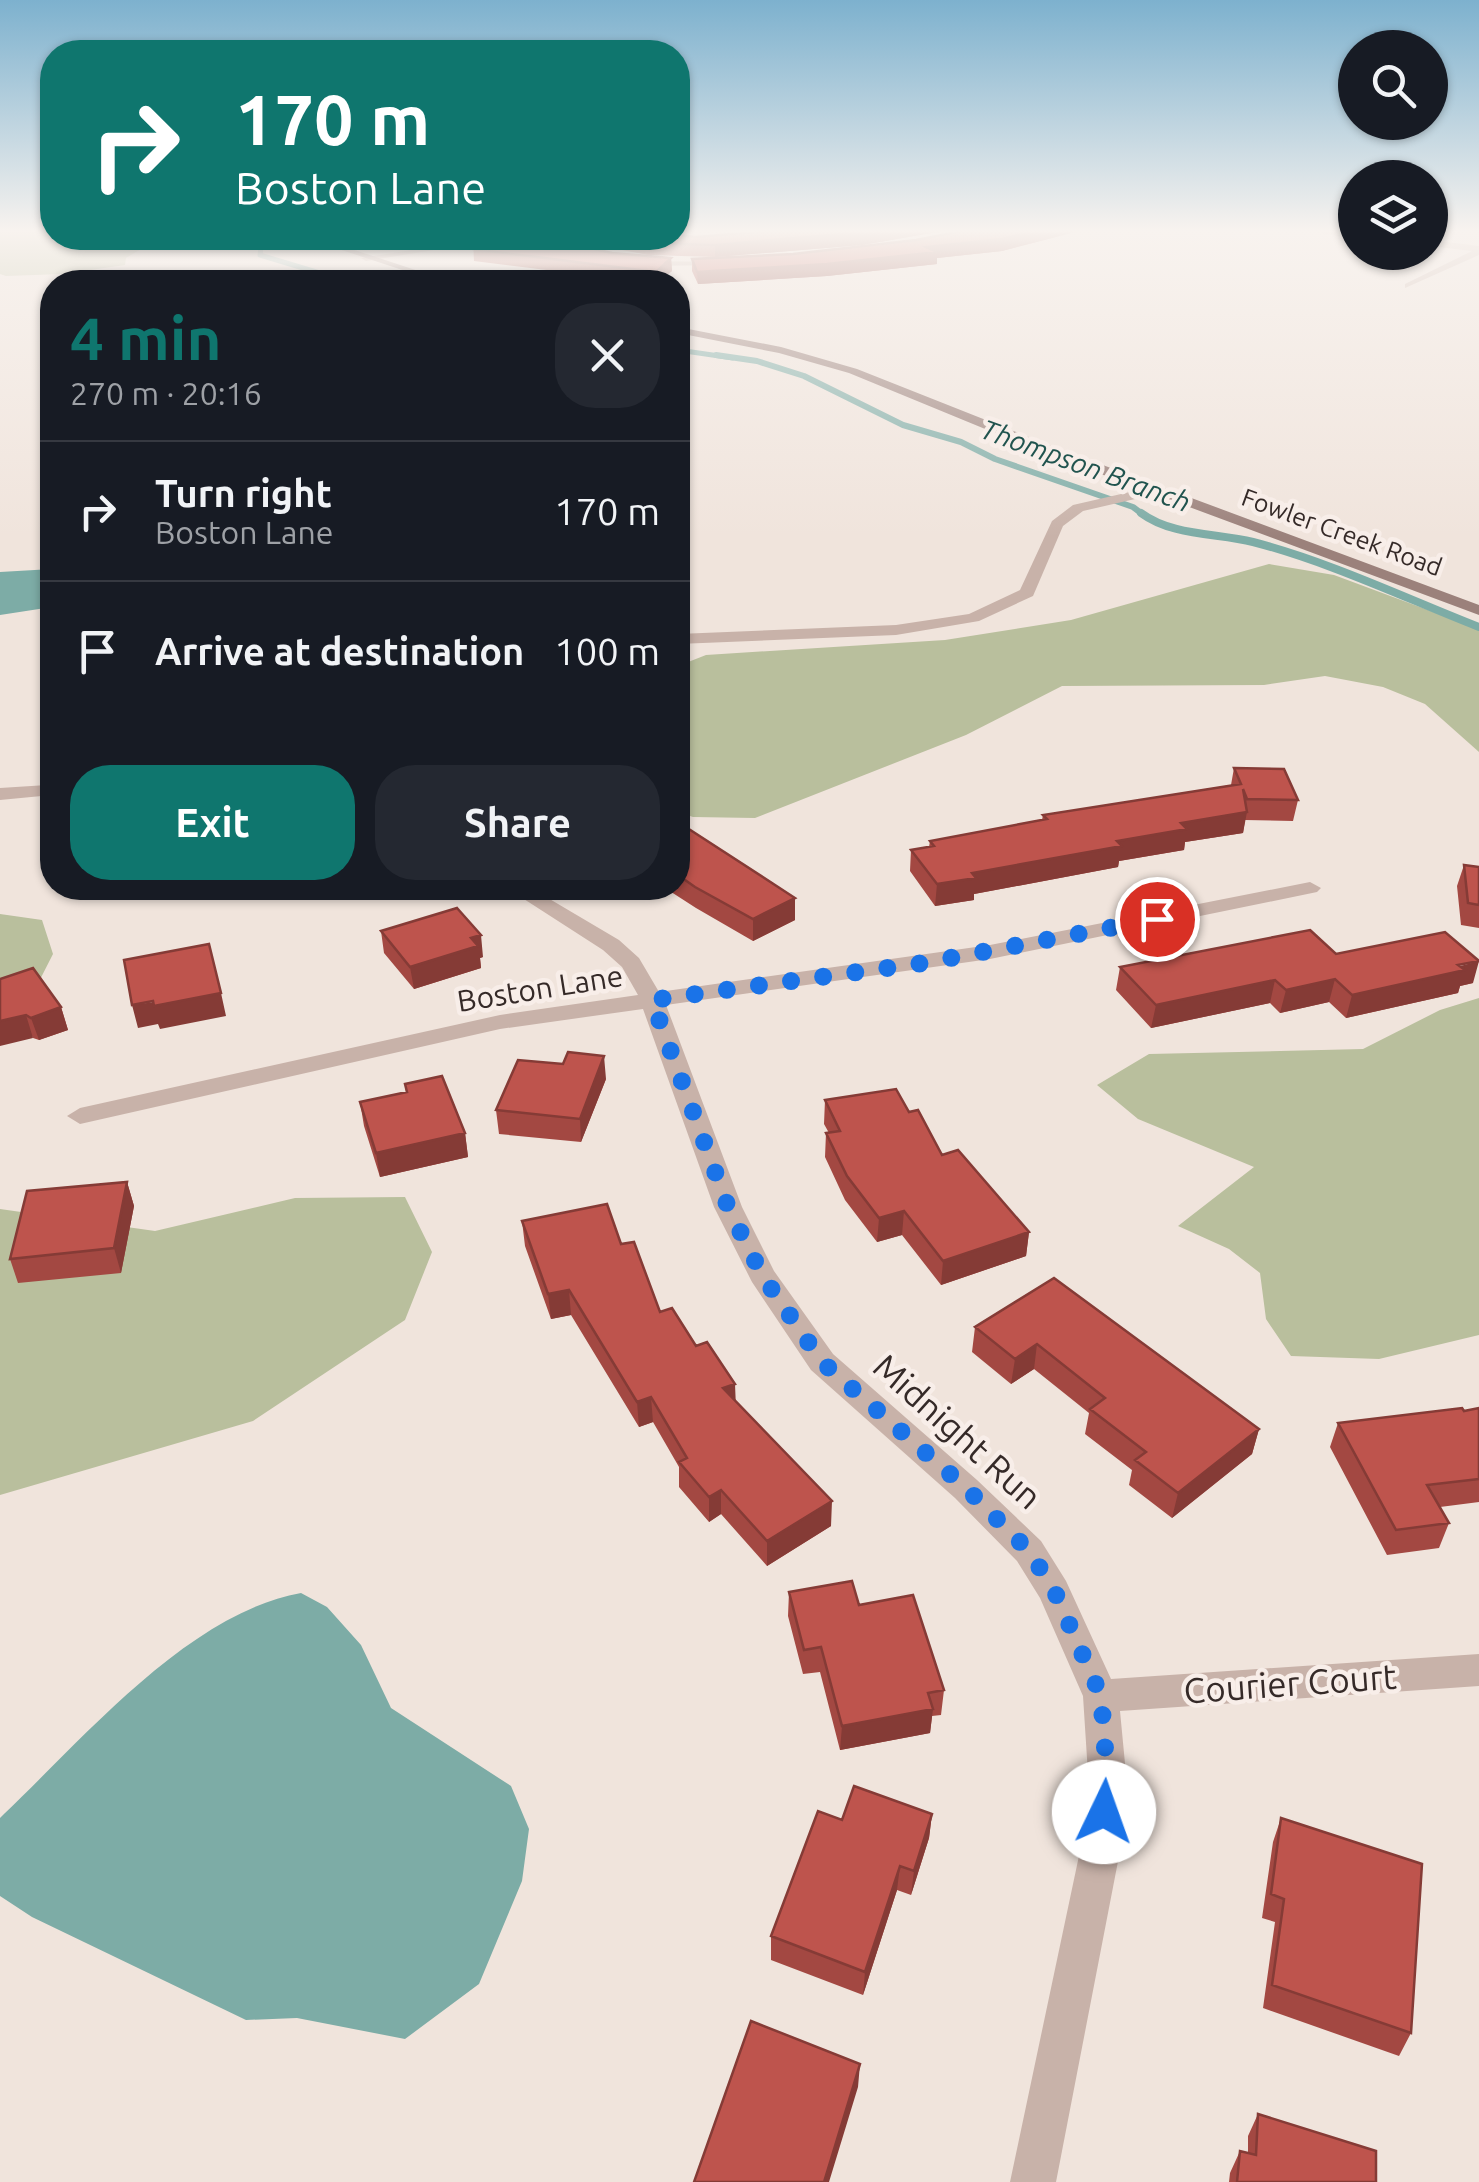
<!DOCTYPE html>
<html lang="en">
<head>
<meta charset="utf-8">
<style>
	:root { --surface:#171b24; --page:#242831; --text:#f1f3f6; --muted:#9ea1a6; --line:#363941; --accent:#0f766e }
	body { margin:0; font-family:Ubuntu,sans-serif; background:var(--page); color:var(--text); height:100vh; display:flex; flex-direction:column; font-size:38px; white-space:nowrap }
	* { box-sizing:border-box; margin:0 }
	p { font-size:32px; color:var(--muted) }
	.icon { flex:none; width:55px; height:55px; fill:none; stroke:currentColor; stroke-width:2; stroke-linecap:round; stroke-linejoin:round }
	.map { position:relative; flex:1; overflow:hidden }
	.panel { position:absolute; left:40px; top:270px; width:650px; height:630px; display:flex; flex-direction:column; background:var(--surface); border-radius:40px; box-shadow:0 2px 8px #0004 }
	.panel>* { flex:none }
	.top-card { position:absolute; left:40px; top:40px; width:650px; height:210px; border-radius:40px; box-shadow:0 2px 8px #0004; background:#0f766e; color:#fff; overflow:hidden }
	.controls { position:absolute; left:1338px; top:30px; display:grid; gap:20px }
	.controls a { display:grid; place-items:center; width:110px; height:110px; border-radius:50%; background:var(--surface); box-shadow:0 2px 8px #0004; font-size:50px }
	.pin { position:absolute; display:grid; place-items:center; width:85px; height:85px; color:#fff; margin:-42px; border:5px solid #fff; border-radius:50%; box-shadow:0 2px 10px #0007 }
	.me { position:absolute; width:110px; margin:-55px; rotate:3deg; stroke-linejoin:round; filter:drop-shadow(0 0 8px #0008) }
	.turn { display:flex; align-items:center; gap:35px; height:210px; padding:0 30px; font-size:45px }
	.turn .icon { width:130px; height:130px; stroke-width:2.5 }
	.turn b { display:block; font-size:70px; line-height:85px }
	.round { display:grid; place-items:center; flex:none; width:105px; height:105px; border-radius:40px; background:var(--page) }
	.overview { display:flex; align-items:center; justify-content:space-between; height:170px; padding:0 30px }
	h1 { font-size:60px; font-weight:700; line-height:75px; color:var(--accent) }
	.cta { display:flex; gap:20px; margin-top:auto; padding:20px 30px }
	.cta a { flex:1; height:115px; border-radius:40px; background:var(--accent); color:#fff; font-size:40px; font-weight:700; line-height:115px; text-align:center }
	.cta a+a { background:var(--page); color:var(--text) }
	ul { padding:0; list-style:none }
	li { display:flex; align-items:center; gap:30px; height:140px; padding:0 30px; border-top:2px solid var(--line) }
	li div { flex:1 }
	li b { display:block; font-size:38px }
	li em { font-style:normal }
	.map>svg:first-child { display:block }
	.green { fill:#b9bf9d }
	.water { fill:#7daca6 }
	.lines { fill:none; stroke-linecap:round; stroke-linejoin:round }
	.stream-far2 { stroke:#7daca6; stroke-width:5 }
	.stream-far1 { stroke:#7daca6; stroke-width:6 }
	.stream { stroke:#7daca6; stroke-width:8 }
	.lane { fill:#c8b2a9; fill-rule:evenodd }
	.street { fill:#c8b2a9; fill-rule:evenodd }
	.secondary { fill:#9b817b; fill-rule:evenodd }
	.wall { fill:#a34842 }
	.shaded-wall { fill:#853b36 }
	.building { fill:#be544d; stroke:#853b36; stroke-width:2.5 }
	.route { stroke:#1a73e8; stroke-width:18; stroke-dasharray:0 32.4 }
	.labels { text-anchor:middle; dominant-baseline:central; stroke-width:9; stroke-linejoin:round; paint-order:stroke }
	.far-street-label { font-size:25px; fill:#352a28; stroke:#f8eee9 }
	.far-water-label { font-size:28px; font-style:italic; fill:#21544f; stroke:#f8eee9 }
	.street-label { font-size:30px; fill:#352a28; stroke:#f8eee9 }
	.near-street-label { font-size:35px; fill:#352a28; stroke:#f8eee9 }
</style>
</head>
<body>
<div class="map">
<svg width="1479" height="2182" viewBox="0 0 1479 2182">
	<rect width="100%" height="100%" fill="#f0e4dc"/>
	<path class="green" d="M0 231H52V238H126L141 249 126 258 125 265 62 274 6 276 0 274Z
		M1269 564 1334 575 1479 629V752L1425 704 1383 687 1325 676 1264 685 1062 686 966 735 755 818 693 817 678 812V666L706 655 945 640 1071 620Z
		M0 914 42 920 53 954 26 1007 0 1017Z
		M1479 998V1335L1379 1359 1291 1356 1266 1319 1260 1273 1229 1249 1178 1226 1254 1167 1138 1119 1097 1085 1149 1054 1363 1049 1440 1010Z
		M405 1197 432 1252 405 1320 253 1421 0 1495V1209L155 1231 295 1198Z"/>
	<path class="water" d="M52 569V607L0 615V572Z
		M301 1593 327 1607 361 1645 391 1708 511 1786 529 1829 522 1881 479 1984 405 2039 297 2018 246 2020 32 1917 0 1896V1818L4 1814C85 1737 189 1613 301 1593Z"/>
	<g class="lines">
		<path class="stream-far2" d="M258 238 262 239 260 255 333 277 399 282
			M678 350 733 358"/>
		<path class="stream-far1" d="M716 355 757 361 804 376 903 425 961 442 995 459 1133 507 1145 516"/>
		<path class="stream" d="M1141 513C1172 536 1216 533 1253 542 1330 562 1405 598 1479 627"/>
		<path class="lane" d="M1156 486 1161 487V493L1083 511 1063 526 1033 596 979 621 896 635 678 644V634L896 625 969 614 1020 590 1052 521 1073 505Z
			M47 785 52 787V795L0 800V788Z"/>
		<path class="street" d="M1319 231 1355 232V238L1323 234Z
			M488 238H508L366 261 361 258Z
			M1430 240 1479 246V255L1405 288V284L1472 251 1430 246Z
			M637 261 725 262 730 265 640 266Z
			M1310 882 1321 888 1317 892 990 959 666 1005 742 1207 774 1271 833 1354 977 1480 1041 1541 1066 1581 1111 1679 1479 1654V1686L1120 1711 1126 1774 1120 1851 1056 2182H1010L1080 1851 1088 1774 1083 1696 1040 1598 1017 1561 955 1498 811 1370 752 1282 714 1207 643 1009 500 1029 80 1124 67 1116 80 1108 500 1015 638 995 622 967 603 950 507 888H531L619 940 639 958 659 992 990 945Z"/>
		<path class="secondary" d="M305 238H318L452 282H439Z
			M678 327 781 347 857 369 1049 445 1479 605V615L1039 451 849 373 779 353 678 333Z"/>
	</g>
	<path class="wall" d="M768 231H943L862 245 715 257 648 255 561 238 695 237Z
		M961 231H1079L1002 251 937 258V264L827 276 698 284 692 271V259L793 254 916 240Z
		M473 240 571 244 612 253 671 258 672 271 658 282H644L474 261Z
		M1234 768 1298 800 1293 821 1245 820 1243 833 1185 842 1184 850 1119 861 1118 867 974 894V900L935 906 910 871 911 850 929 847 930 841 1042 820 1043 815 1231 785Z
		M678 822 795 898V920L753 941 696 908 665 888H678Z
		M1464 865 1479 867V928L1461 925 1457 886Z
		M381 931 483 957 480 958 481 968 414 989 384 953Z
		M1336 954 1473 983 1460 986 1458 993 1346 1018 1329 1002 1280 1013 1270 1003 1151 1028 1116 990 1120 967Z
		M0 979 61 1007 68 1030 39 1040 33 1038Z
		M606 1079 581 1142 499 1134 496 1110Z
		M405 1084 465 1133 468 1157 380 1177 364 1126 360 1102 406 1092Z
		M825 1100 909 1112 942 1155 1029 1232 1026 1256 941 1285 902 1235 877 1242 845 1200 825 1157 826 1133H829L824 1124Z
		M127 1182 134 1206 121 1273 18 1283 10 1259Z
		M522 1221 621 1244 660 1312 696 1346 736 1401 831 1526 767 1566 721 1514 709 1522 679 1487V1467L653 1422 639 1427 571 1315 551 1319 525 1246Z
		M1054 1278 1259 1429 1252 1454 1172 1518 1129 1485 1132 1470 1085 1434 1089 1413 1034 1369 1011 1384 972 1352 975 1327Z
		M1479 1408V1502L1440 1507 1449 1523 1439 1548 1387 1555 1330 1447 1338 1423 1464 1411Z
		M789 1592 859 1605 944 1690 941 1715 932 1716 930 1733 840 1750 820 1672 803 1674 788 1616Z
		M932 1814 929 1838 911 1895 897 1890 863 1995 771 1960V1936L842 1820Z
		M1281 1818 1411 2033 1399 2056 1263 2008 1275 1922 1262 1918 1273 1842Z
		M1258 2114 1376 2182H1229L1230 2173 1240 2151 1248 2153V2136Z"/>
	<path class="shaded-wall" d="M875 231H943L862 245 715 257V245Z
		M1034 231H1079L1002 251 937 258V264L827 276 698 284 697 272 926 247Z
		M671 258 672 271 656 282V272Z
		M1247 812 1243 833 1185 842 1184 850 1119 861 1118 867 974 894V900L935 906 937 884 972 873 1117 841 1181 823Z
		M795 898V920L753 941V919Z
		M481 935 483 957 480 958 481 968 414 989 410 967 471 938Z
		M1479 961 1473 983 1460 986 1458 993 1346 1018 1352 995Z
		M1335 979 1329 1002 1280 1013 1286 990Z
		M1275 980 1270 1003 1151 1028 1156 1005Z
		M221 993 226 1016 160 1029 158 1024 138 1028 132 1005Z
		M61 1007 68 1030 39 1040 31 1018Z
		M26 1015 33 1038 0 1046V1021Z
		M604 1056 606 1079 581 1142 580 1119Z
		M465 1133 468 1157 380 1177 376 1153Z
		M127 1182 134 1206 121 1273 114 1248Z
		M904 1211 902 1235 877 1242 879 1218Z
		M1029 1232 1026 1256 941 1285 943 1261Z
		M569 1290 571 1315 551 1319 548 1294Z
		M1037 1344 1034 1369 1011 1384 1015 1359Z
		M735 1384 736 1408 723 1388Z
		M651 1397 653 1422 639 1427 637 1402Z
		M1259 1429 1252 1454 1172 1518 1178 1493Z
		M721 1490V1514L709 1522V1497Z
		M832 1501 831 1526 767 1566V1541Z
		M933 1709 930 1733 840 1750 842 1726Z
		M932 1814 929 1838 911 1895 914 1871Z
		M900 1866 897 1890 863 1995 865 1972Z
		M860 2064 858 2087 829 2182H824Z"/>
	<path class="building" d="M768 231H875L715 245 648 243 617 238H678V235L695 237Z
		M961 231H1034L1003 239 926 247 937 252 827 264 697 272 692 259 793 254 916 240Z
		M490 238H555L571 244 612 253 671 258 656 272 473 249V240Z
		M1234 768 1284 769 1298 800 1247 799 1243 789 1247 812 1181 823 1187 829 1117 841 1122 846 972 873 976 878 937 884 911 850 934 846 930 841 1047 819 1043 815 1241 784Z
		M678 822 795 898 753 919 695 887 678 875Z
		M1464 865 1479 867V905L1468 903Z
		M457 908 481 935 471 938 478 946 410 967 381 931Z
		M1310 930 1336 954 1445 932 1479 961 1458 965 1465 970 1352 995 1335 979 1286 990 1275 980 1156 1005 1120 967Z
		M209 944 221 993 154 1006 153 1001 132 1005 124 960Z
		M33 968 61 1007 31 1018 26 1015 0 1021V979Z
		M568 1052 604 1056 580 1119 496 1110 518 1060 563 1064Z
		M442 1076 465 1133 376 1153 360 1102 407 1092 405 1084Z
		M896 1089 909 1112 918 1110 942 1155 958 1150 1029 1232 943 1261 904 1211 879 1218 847 1176 826 1133 840 1131 825 1100Z
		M127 1182 114 1248 10 1259 27 1191Z
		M607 1204 621 1244 634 1242 660 1312 672 1308 696 1346 707 1342 735 1384 723 1388 832 1501 767 1541 721 1490 709 1497 679 1462 687 1458 651 1397 637 1402 569 1290 548 1294 522 1221Z
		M1054 1278 1259 1429 1178 1493 1135 1460 1146 1452 1090 1409 1105 1398 1037 1344 1015 1359 975 1327Z
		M1462 1408 1464 1411 1479 1408V1479L1427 1485 1449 1523 1396 1530 1338 1423Z
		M852 1581 859 1605 913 1595 944 1690 928 1693 933 1709 842 1726 821 1647 804 1650 789 1592Z
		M854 1786 932 1814 914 1871 900 1866 865 1972 771 1936 818 1811 842 1820Z
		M1281 1818 1422 1864 1411 2033 1272 1985 1284 1899 1271 1894Z
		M751 2021 860 2064 824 2182H694Z
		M1258 2114 1376 2151V2182H1237L1240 2151 1256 2155Z"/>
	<linearGradient id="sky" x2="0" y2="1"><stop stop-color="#7db1ce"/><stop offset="0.43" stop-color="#f8f3ef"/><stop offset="1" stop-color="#f8f3ef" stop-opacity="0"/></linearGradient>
	<rect width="1479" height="537" fill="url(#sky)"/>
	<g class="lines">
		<path class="route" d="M1104 1812 1107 1774 1101 1696 1054 1590 1029 1551 966 1488 822 1362 762 1275 728 1207 652 1000 924 963 1157 919"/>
	</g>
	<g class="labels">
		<g class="far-street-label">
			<text transform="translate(1342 532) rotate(20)">Fowler Creek Road</text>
		</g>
		<g class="far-water-label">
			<text transform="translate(1086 465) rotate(20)">Thompson Branch</text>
		</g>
		<g class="street-label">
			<text transform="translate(540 988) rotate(-9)">Boston Lane</text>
		</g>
		<g class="near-street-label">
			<text transform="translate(958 1431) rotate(42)">Midnight Run</text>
			<text transform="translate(1290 1683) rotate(-4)">Courier Court</text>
		</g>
	</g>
</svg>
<div class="controls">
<a><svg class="icon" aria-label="search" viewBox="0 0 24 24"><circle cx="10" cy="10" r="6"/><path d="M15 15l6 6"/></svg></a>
<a><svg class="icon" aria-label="layers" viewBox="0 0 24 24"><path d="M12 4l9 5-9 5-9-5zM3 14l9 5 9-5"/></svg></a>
</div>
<div class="pin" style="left:1157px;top:919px;background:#d93025"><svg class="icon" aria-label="arrive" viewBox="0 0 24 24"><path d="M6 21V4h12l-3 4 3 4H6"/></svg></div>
<svg class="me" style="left:1104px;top:1812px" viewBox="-20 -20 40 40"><circle r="19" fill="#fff"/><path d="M0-13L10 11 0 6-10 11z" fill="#1a73e8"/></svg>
<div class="top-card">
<div class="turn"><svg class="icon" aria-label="right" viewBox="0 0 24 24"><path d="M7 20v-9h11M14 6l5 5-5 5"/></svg><div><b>170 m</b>Boston Lane</div></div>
</div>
<section class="panel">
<div class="overview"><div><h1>4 min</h1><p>270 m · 20:16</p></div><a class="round"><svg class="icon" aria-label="close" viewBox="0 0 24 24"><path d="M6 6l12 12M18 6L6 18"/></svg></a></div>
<ul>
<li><svg class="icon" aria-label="right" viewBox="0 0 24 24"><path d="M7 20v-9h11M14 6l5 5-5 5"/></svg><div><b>Turn right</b><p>Boston Lane</p></div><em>170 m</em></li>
<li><svg class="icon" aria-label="arrive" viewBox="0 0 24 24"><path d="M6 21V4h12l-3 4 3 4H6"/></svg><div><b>Arrive at destination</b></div><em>100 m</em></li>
</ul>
<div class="cta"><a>Exit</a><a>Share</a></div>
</section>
</div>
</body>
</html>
